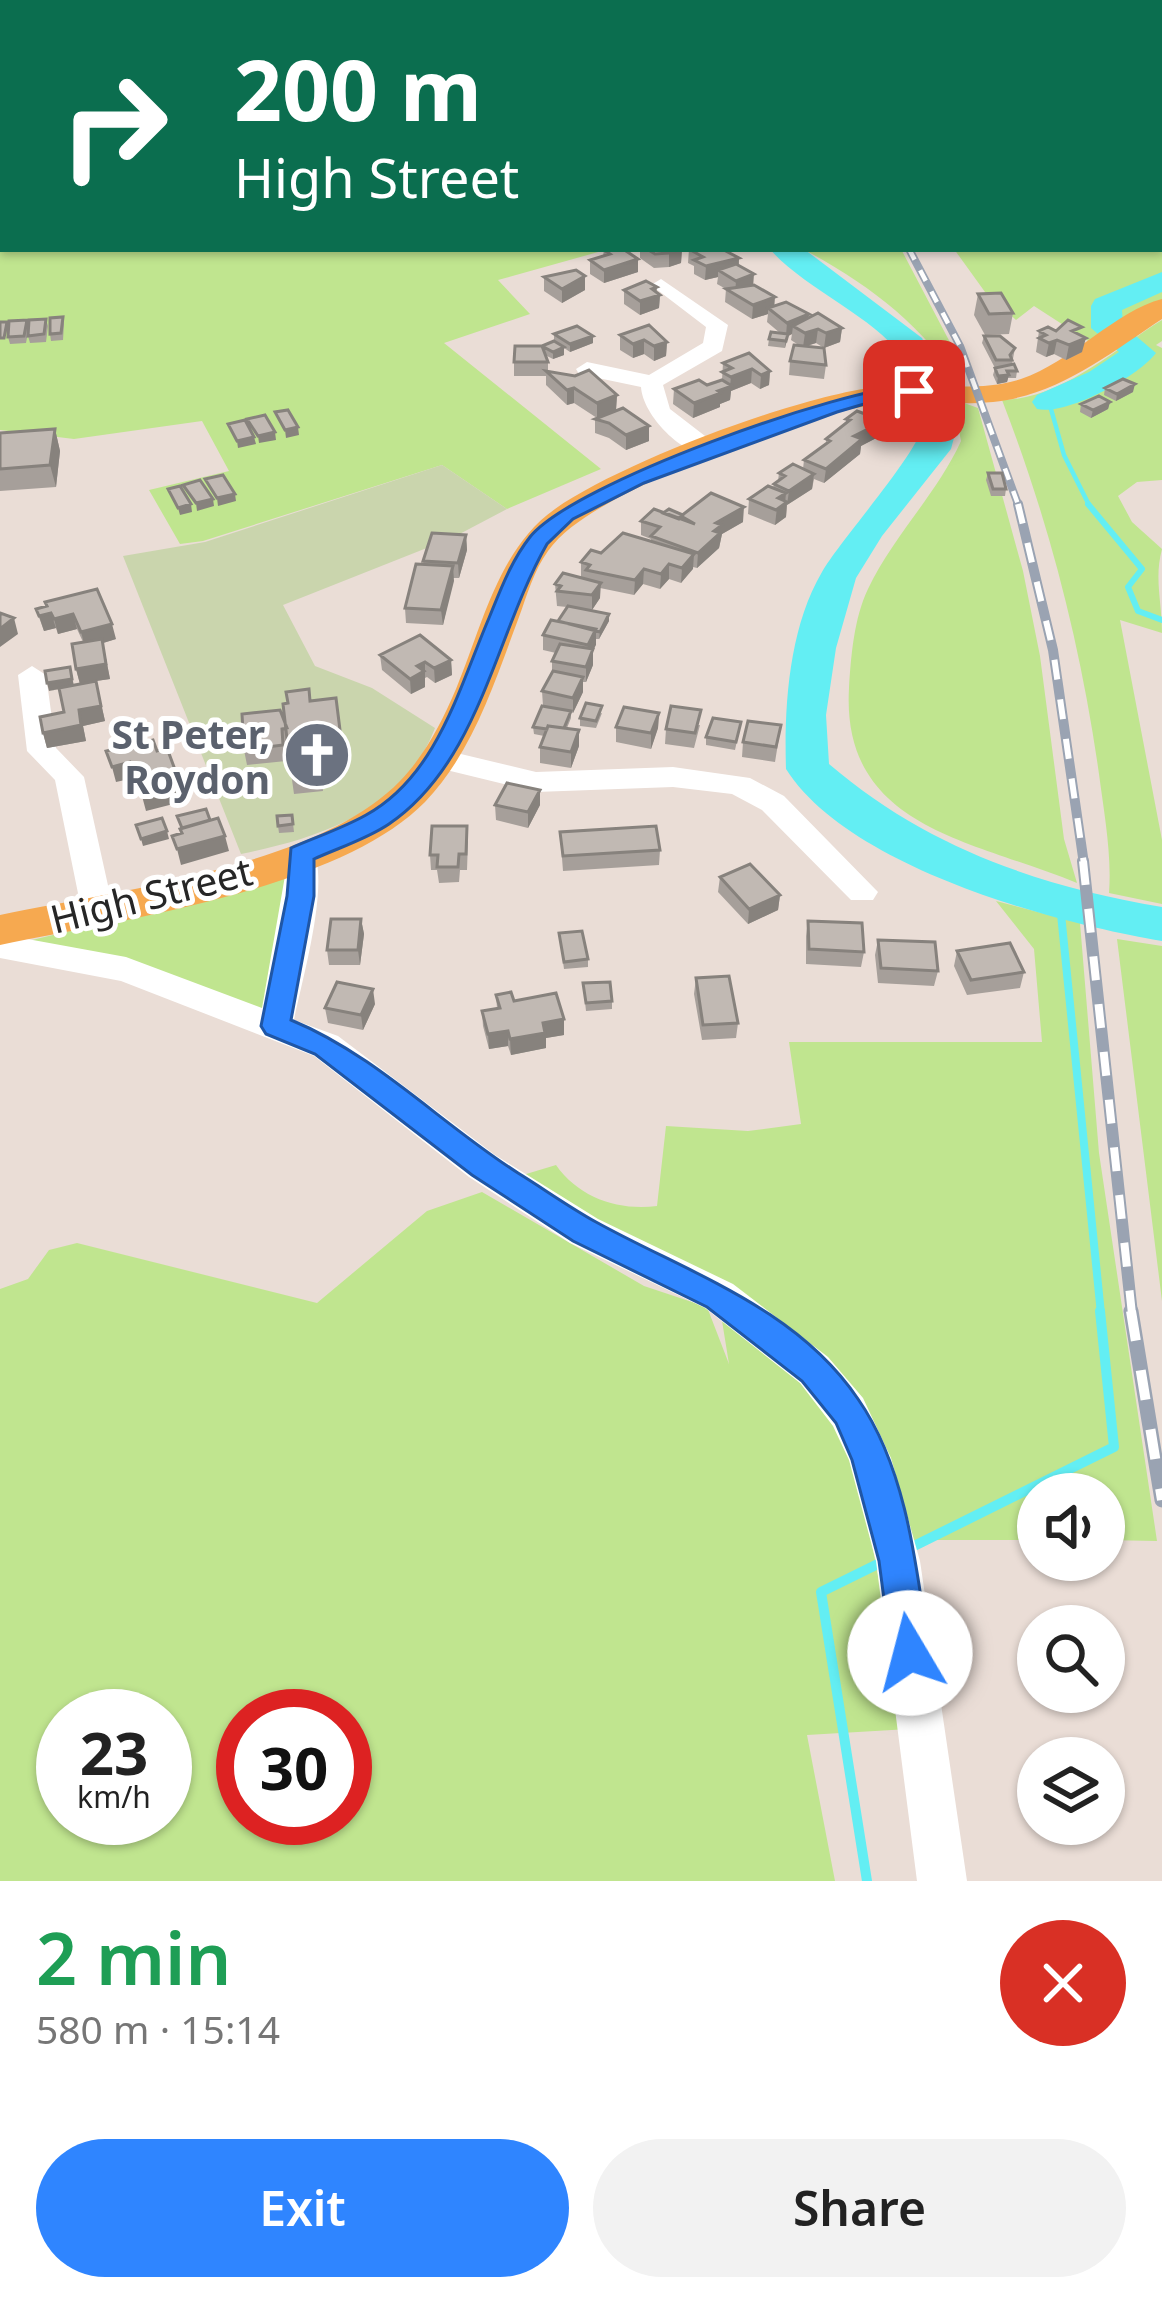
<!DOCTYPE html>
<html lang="en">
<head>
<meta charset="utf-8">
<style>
	:root { --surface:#fff; --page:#f2f2f2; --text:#222; --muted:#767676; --accent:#2f85ff }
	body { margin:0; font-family:"Noto Sans",sans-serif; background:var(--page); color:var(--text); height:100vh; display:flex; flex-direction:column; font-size:45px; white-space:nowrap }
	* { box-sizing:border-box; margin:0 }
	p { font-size:39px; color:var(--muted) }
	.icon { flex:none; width:66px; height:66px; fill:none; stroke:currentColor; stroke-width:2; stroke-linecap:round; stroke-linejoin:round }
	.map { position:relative; height:1881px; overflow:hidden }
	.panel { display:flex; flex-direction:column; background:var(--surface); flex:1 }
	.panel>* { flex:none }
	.top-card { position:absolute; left:0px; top:0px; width:1164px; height:252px; box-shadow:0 3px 9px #0004; background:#0b6e4f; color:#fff; overflow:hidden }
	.fabs { position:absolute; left:1017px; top:1473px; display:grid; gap:24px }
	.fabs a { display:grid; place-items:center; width:108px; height:108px; border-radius:50%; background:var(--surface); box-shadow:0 3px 9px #0004; font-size:60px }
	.speed { position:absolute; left:36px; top:1689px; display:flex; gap:24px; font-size:60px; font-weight:700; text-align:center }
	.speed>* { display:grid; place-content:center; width:156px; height:156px; border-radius:50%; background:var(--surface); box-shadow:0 3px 9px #0004; line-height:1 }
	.speed small { font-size:30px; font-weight:400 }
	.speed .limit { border:18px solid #d22; background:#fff; color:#111 }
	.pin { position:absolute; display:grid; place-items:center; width:102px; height:102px; color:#fff; margin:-51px; border-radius:24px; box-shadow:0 6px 18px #0006 }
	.me { position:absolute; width:132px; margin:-66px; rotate:352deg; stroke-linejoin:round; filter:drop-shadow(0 0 9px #0008) }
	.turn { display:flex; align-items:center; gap:42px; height:252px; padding:0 36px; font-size:54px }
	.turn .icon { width:156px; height:156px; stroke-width:2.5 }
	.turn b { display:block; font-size:84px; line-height:102px }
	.round { display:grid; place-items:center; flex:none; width:126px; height:126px; border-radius:63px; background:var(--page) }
	.overview { display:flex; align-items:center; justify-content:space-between; height:204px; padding:0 36px }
	h1 { font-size:72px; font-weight:600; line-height:90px; color:#1e9e55 }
	.cta { display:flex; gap:24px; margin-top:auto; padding:24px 36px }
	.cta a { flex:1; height:138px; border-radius:72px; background:var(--accent); color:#fff; font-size:48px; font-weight:600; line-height:138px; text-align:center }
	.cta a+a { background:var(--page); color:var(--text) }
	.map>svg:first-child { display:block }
	.green { fill:#c0e58f; fill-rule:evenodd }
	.cemetery { fill:#cad5ad }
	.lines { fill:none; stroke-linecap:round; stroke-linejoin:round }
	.stream-far3 { stroke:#63eef3; stroke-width:4.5 }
	.stream-far2 { stroke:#63eef3; stroke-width:6 }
	.stream-far1 { stroke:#63eef3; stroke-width:8 }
	.stream { stroke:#63eef3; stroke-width:10 }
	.river { fill:#63eef3; fill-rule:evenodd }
	.minor { fill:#fff; fill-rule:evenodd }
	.major { fill:#f6a950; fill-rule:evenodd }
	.rail-far3-casing { stroke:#9aa3b2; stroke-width:8 }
	.rail-far2-casing { stroke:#9aa3b2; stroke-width:10 }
	.rail-far1-casing { stroke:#9aa3b2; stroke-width:12 }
	.rail-casing { stroke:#9aa3b2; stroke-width:15 }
	.rail-far3 { stroke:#fff; stroke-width:4.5; stroke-dasharray:12; stroke-linecap:butt }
	.rail-far2 { stroke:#fff; stroke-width:6; stroke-dasharray:20; stroke-linecap:butt }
	.rail-far1 { stroke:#fff; stroke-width:8; stroke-dasharray:24; stroke-linecap:butt }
	.rail { stroke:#fff; stroke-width:10; stroke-dasharray:30; stroke-linecap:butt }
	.wall { fill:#a69f9a }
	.shaded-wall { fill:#87827d }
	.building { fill:#c1b9b3; stroke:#87827d; stroke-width:3 }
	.route { fill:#2f85ff; stroke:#1f56a6; stroke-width:3 }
	.labels { text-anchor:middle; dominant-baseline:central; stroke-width:10; stroke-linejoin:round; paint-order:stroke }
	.worship-label { font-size:39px; font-weight:bold; fill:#5b616d; stroke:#fff; text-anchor:end }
	.street-label { font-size:39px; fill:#262626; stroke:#fff }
</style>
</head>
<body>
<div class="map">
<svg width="1162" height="1881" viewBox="0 0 1162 1881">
	<rect width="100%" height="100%" fill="#eaddd6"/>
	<path class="green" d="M0 45 3 249H609L498 280 530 314 444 343 601 469 507 509 442 465 203 541 180 544 149 490 229 471 202 421 74 439 0 430Z
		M1162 134V301L1096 346 1034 306 1016 320 985 292 954 249H1161Z
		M803 249H901L964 369 956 370 962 386C921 324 870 285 803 249Z
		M1162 320V341L1156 345 1162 348V480L1137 482 1118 496 1132 522 1162 549C1154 578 1162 602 1162 633L1120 620 1162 840V904L1109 893C1112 854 1104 813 1099 774 1081 646 1049 521 1002 400 1062 399 1113 350 1162 320Z
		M953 399 978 408 1023 571 1040 656 1064 839 1077 883C974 840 841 829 849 688 851 656 854 618 868 589 893 536 937 494 961 441Z
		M290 873 266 1009 256 1011C181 974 110 954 28 941L252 887Z
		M996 901 1080 923 1099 1153 1157 1541 1104 1540V1494H1038V1540H871L909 1729 807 1735 835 1881H0V1289L28 1279 49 1250 77 1243 317 1303 427 1211 482 1192 644 1286 707 1307 729 1364 718 1296 500 1182 556 1165C579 1198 619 1211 657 1206L666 1126 748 1131 801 1124 789 1042H1042L1034 949ZM63 1716H165V1818H63ZM243 1716H345V1818H243Z
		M1117 939 1162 946V1301Z"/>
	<path class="cemetery" d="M442 465 507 509 452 538 283 605 315 666 372 688 435 728C404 810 320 838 241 854L123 556 205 542Z"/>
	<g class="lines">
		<path class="stream-far3" d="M1049 402 1064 455 1090 507"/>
		<path class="stream-far2" d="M1088 504 1142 569 1128 587 1138 611 1162 620"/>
		<path class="stream-far1" d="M1060 904 1101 1314"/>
		<path class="stream" d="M910 1548 1114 1447 1100 1311
			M867 1881 821 1592 886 1560"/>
		<path class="river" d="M202 0H226L228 3H204Z
			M259 0H284L286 3H261Z
			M1161 137H1162V154H1161Z
			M770 249H804L922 338 959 419 951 449 882 536 856 578 836 648 826 715 829 764C926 847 1038 886 1162 907V941C1054 923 848 867 786 769 784 706 789 628 822 572 841 539 923 448 924 421 925 405 907 368 898 353 878 320 798 284 770 249Z
			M1162 272V292L1122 310 1123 325 1156 353C1138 377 1066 416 1037 409L1032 402 1037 395 1089 372 1119 352 1091 328V306L1095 299Z"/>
		<path class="minor" d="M661 279 728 325 722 351 663 385 670 409 718 446V456C687 461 643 417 641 387L579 374 576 369 587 362 649 375 703 343 706 327 651 285Z
			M32 666 46 675 56 748 84 777 113 908 108 916H86L81 908 55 780 27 751 18 675Z
			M440 749 536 772 673 767 750 778 784 796 878 892 873 900H851L762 810 732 794 673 787 536 792 430 766 425 759Z
			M301 844 312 847C331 882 302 979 294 1020L338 1036 495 1155 598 1219 733 1284 828 1357 863 1398 891 1458 920 1561 967 1881H917L876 1561 849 1460 833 1426 800 1383 705 1308 570 1243 469 1177 314 1056 121 981 0 958V934L126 957 262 1008 290 847Z"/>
		<path class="major" d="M1162 299V319C1109 354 1059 395 993 402 951 406 908 398 866 406 789 421 681 464 612 501 589 514 563 530 548 551 534 570 527 595 519 617 495 681 473 752 425 802 339 890 119 920 0 945V915C114 891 317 867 400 781 425 755 442 722 456 689 482 627 498 549 555 509 622 462 795 397 876 387 923 381 975 394 1021 379 1071 362 1117 310 1162 299Z"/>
		<defs>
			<path id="rail-far3" d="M700 0 704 3
				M909 249 960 346 1019 507"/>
			<path id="rail-far2" d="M1018 504 1053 650 1084 864"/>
			<path id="rail-far1" d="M1083 861 1132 1314"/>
			<path id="rail" d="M1131 1311 1162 1500"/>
		</defs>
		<use href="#rail-far3" class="rail-far3-casing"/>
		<use href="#rail-far2" class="rail-far2-casing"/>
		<use href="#rail-far1" class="rail-far1-casing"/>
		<use href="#rail" class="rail-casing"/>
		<use href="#rail-far3" class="rail-far3"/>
		<use href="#rail-far2" class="rail-far2"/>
		<use href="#rail-far1" class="rail-far1"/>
		<use href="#rail" class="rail"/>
	</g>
	<path class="wall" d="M640 249H682L681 263 669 267 654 268 640 258Z
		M689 249 739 258V265L753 285 775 306 842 328 840 342 824 348 816 343 807 346 826 365 824 379 789 375 790 361 800 346 791 340 792 334 788 336 785 348 768 346 769 339 780 333 767 322 768 314 752 319 725 302 726 289 717 284 718 277 705 280 694 274V266L688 263Z
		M604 250 638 272 604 283 590 274V260L603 256Z
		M585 276V290L562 303 544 291V277Z
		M624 290 656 292 660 295 659 308 640 315 624 304Z
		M978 294 1013 313 1009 334 985 335 974 315Z
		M63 317 64 324 63 340 51 341 50 334Z
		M46 319 48 326 46 342 30 343 28 336Z
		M27 320 29 327 26 343 10 344 8 337Z
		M1039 331H1056L1080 335 1082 352 1066 360 1054 354 1046 357 1036 352Z
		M554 334 593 336V343L570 352 554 341Z
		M620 335 667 342 666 356 654 361 644 354 633 358 620 350Z
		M984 336 1015 348 1012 364 1017 371 1016 378H1008L1007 382 997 384 993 375 995 368 982 343Z
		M542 346 564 355 553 359 545 355 548 362V371L617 395 616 410 597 418 574 403 567 405 546 385V376H514V362Z
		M723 363 770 371 769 385 760 389 751 383 731 391 730 400 720 404V407L693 418 673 404 674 389 707 385 722 380Z
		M1105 388 1133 392 1116 401 1104 395Z
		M1110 402 1108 409 1091 418 1080 412 1081 404Z
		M595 419 649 426V441L626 450 609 438 595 433Z
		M846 419 882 435 861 446 860 454 824 483 814 479 812 489 787 505 786 517 775 525 748 514 749 499 773 488 774 484 778 481 779 473 803 469 804 460 826 444V439L846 424Z
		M55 429 60 451 56 487 0 491V433Z
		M988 473 1006 489 1005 496H991L986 480Z
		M663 513 743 522 722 534 719 548 697 568 693 567 681 583 669 579 660 589 643 584 634 595 600 588V598L592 610 609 621 599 639H596L593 649V665L586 682H583V692L573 713 571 712V718L567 728 579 746 571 768 540 763V747L544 736 534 734 533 727 543 706 542 691 552 672V661L556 653 543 650V635L558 621 567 607 557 606 555 584 581 577V562L601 553 651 541V539L641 535V521Z
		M466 535 467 550 459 578H453L443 625 406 623 405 608 424 565 423 561Z
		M47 606 116 639 103 643 110 679 96 681 105 721 83 726 86 741 47 748 43 733 64 712 60 689 49 691 80 684 76 669 83 642 77 629 58 634 56 628 44 631 36 609Z
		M380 655 451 660 452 675 435 683 427 677 425 678V687L411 694 382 670Z
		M336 698 345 767 321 770 323 791 294 794 287 744H284L286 761 247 765 244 750 285 724 310 701Z
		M602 713 596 728 580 726V718Z
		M659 713 658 728 651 749 616 742V727Z
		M741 722 735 750 706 745V737Z
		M700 725 694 748 665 744 666 729Z
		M781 725 775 762 742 757 743 742Z
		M540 790V805L528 828 496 820 495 805Z
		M292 815 294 832 279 833 278 826Z
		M560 832 660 850 659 865 563 871Z
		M468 841 467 870H460L459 882 439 883 437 870H431L430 855Z
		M720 877 780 895 778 910 748 924 718 892Z
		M361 919 364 934 360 965H329L327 950Z
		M808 921 864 952 861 967 806 964V936Z
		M559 933 588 959V967L564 969Z
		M878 940 938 971 934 986 878 983 875 955Z
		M957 951 1024 972 1020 988 967 995 954 966Z
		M696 978 738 1023 736 1038 702 1040 694 994Z
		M583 983 612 1001V1009L586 1011Z
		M496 995 514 1001 564 1035 546 1038V1048L511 1055 508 1046 489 1049 483 1026 482 1011 497 1008Z
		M375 1004 363 1030 328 1023 325 1008Z"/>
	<path class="shaded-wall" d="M682 249 681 263 669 267V253Z
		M739 258 738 272 718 270V277L705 280 706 266Z
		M638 259V272L604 283V270Z
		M754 274 753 288 735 295 736 281Z
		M585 276V290L562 303V289Z
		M657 287 656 296 660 295 659 308 640 315V301L652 289Z
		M775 297 774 311 768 308V314L752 319 753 305Z
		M809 314 807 328 793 326 792 334 788 336 785 348 787 323Z
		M842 328 840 342 824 348 826 333Z
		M818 329 816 343 803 347 805 333Z
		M593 336V343L570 352V344Z
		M1086 338 1082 352 1066 360 1069 345Z
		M644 340V354L633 358V344Z
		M1057 340 1054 354 1046 357 1049 343Z
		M667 342 666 356 654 361V346Z
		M564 347V355L553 359V352Z
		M752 369 751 383 731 391 730 400 720 404V407L693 418 694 403 730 386 731 377Z
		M770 371 769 385 760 389 761 375Z
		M1009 375 1007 382 997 384 998 376Z
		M1135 384 1133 392 1116 401 1117 394Z
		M574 388V403L567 405V390Z
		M617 395 616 410 597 418V403Z
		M1110 402 1108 409 1091 418 1093 410Z
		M884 421 882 435 861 446 860 454 824 483 826 469 854 436Z
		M649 426V441L626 450V435Z
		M298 427 299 435 286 438 285 430Z
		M55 429 60 451 56 487 50 465Z
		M275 432 276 440 259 443 258 436Z
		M254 437 256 444 238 448 237 441Z
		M814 474 812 489 787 505 789 491Z
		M786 493 785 504 787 502 786 517 775 525 778 498Z
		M235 494 236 501 218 506 217 498Z
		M213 499 214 506 197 511 196 503Z
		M191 504 192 512 180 515 178 508Z
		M744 507 743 522 722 534 719 548 697 568 698 553 716 523Z
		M466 535 467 550 459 578 458 563Z
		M694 554 693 569 681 583 682 568Z
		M669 564V579L660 589 661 574Z
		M453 566 454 581 443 625 441 610Z
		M644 569 643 584 634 595 635 580Z
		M601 583 600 598 592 610V595Z
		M51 613 56 628 44 631 39 616Z
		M73 614 77 629 58 634 54 619Z
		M609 614V621L599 639 600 632Z
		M14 618 18 634 0 647V629Z
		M112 624 116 639 103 643 110 679 96 681 105 721 83 726 86 741 47 748 43 733 79 710 80 684 76 669 85 647 81 632Z
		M596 629V645L588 660V645Z
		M593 649V665L586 682V667Z
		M451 660 452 675 435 683 434 668Z
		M425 662V687L411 694 410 679 417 666Z
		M70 667 74 686 49 691 47 683Z
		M583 677V692L573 713V698Z
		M659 713 658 728 651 749V733Z
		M579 730V746L571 768V752Z
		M130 762 134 778 116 782 112 767Z
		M181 786 185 801 146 811 142 796Z
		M540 790V805L528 828V812Z
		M167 831 169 839 143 846 141 839Z
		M225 836 229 851 181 865 177 849Z
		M780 895 778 910 748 924 749 909Z
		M361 919 364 934 360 965 358 950Z
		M373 989 375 1004 363 1030 361 1015Z
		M564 1019V1035L546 1038V1048L511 1055 510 1039 543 1023Z
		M508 1031V1046L489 1049 488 1034Z"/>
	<path class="building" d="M607 249H623L638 259 604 270 590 260 610 254 604 250Z
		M647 249H682L669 253 655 254Z
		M689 249H722L739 258 706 266 694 260 703 257Z
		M736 264 754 274 736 281 718 270Z
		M576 270 585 276 562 289 544 277Z
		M646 281 657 287 652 289 660 295 640 301 624 290Z
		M754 285 775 297 753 305 726 289Z
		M1001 293 1013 313 989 314 978 294Z
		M786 302 809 314 787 323 768 308Z
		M818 313 842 328 826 333 818 329 805 333 793 326Z
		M63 317 61 333 50 334V318Z
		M46 319 44 334 28 336 29 320Z
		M27 320 24 336 8 337 9 321Z
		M1068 320 1082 327 1072 331 1086 338 1069 345 1057 340 1049 343 1039 338 1046 335 1039 331 1048 327 1056 331Z
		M0 322H7L4 338H0Z
		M649 325 667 342 654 346 644 340 633 344 620 335Z
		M577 326 593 336 570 344 554 334Z
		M771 332 788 334 786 341 769 339Z
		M984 336H1000L1015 348 1010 355 1012 360H996Z
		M554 341 564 347 553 352 542 346Z
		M794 345 824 348 826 365 790 361Z
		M515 346H542L548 362H514Z
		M749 353 770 371 761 375 752 369 731 377 722 372 732 368 723 363Z
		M1014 364 1017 371H1007L1009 375 998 376 995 368Z
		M589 370 617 395 597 403 574 388 567 390 546 371 575 376Z
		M1123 379 1135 384 1117 394 1105 388Z
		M699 380 707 385 722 380 732 386 718 391 721 393 694 403 674 389Z
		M1099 396 1110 402 1093 410 1081 404Z
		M623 408 649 426 626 435 609 423 595 419Z
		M288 410 298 427 285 430 275 412Z
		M857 411 884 421 854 436 862 439 826 469 804 460 830 441 826 439 850 420 846 419Z
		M265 415 275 432 258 436 247 419Z
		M245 420 254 437 237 441 228 424Z
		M55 429 50 465 0 469V433Z
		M793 464 814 474 789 491 774 484 785 476 779 473Z
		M988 473H1002L1006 489H993Z
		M223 475 235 494 217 498 205 479Z
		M200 480 213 499 196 503 183 485Z
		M180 486 191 504 178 508 168 489Z
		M768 486 786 493 778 498 787 502 776 510 749 499Z
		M711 493 744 507 716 523 722 525 714 531 720 533 698 553 651 536 660 527 641 521 654 509 695 524 681 516Z
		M669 509 683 515 682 517 679 519 663 513Z
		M432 533 466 535 458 563 423 561Z
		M623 533 694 554 682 568 669 564 661 574 644 569 635 580 586 570 590 565 581 562 591 550 601 553Z
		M416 564 453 566 441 610 405 608Z
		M563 573 601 583 592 595 557 591 561 586 555 584Z
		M97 589 112 624 81 632 73 614 54 619 51 613 39 616 36 609 47 606 45 602Z
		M568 606 609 614 600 632 558 621Z
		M0 613 14 618 0 629Z
		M551 620 596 629 588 645 543 635Z
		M420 635 451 660 434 668 425 662 417 666 424 671 410 679 380 655Z
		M102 639 106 664 76 669 72 644Z
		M560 644 593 649 586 667 552 661Z
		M70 667 72 679 47 683 45 671Z
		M553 671 583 677 573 698 542 691Z
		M96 681 101 706 79 710 81 725 43 733 40 717 64 712 59 688Z
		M309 689 310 701 336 698 341 738 316 741 319 761 290 765 283 704 288 703 286 692Z
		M586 703 602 706 596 721 580 718Z
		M542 706 571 711 564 728 548 726 547 729 533 727Z
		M671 706 701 710 695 733 666 729Z
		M624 707 659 713 651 733 616 727Z
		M280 710 287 728 282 729 283 745 244 750 242 714Z
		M713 718 741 722 736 742 706 737Z
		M748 721 781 725 776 747 743 742Z
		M548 726 579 730 571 752 540 747Z
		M153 740 157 751 167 748 181 786 142 796 130 762 112 767 106 751Z
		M507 783 540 790 528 812 495 805Z
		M206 809 210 820 182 828 177 816Z
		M292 815 293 824 278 826 277 816Z
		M162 818 167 831 141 839 136 825Z
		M218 818 225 836 177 849 172 836 182 833 180 829Z
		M432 826H467L466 854H459L458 867H437L438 855H430Z
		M656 826 660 850 563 856 560 832Z
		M750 864 780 895 749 909 720 877Z
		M331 919H361L358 950H327Z
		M808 921 862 923 864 952 809 949Z
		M582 931 588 959 564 962 559 933Z
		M878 940 935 942 938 971 881 968Z
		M1010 943 1024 972 971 980 957 951Z
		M729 976 738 1023 703 1025 696 978Z
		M337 982 373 989 361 1015 325 1008Z
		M610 982 612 1001 586 1003 583 983Z
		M511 992 514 1001 556 993 564 1019 543 1023 545 1033 510 1039 508 1031 488 1034 482 1011 500 1008 496 995Z"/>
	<path class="route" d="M914 385 924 391 921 395 888 397 837 412 644 483 573 519 547 544C495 635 480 762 389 824 367 839 338 848 314 859V896L291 1020C376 1055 441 1124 518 1173 544 1189 569 1207 596 1222 688 1273 796 1307 858 1399 907 1469 917 1570 929 1653L924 1666 910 1672 897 1666 891 1653 879 1561 852 1460 836 1423 802 1381 707 1307 573 1241 472 1175 315 1054 266 1034 261 1026 287 896 291 848C316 837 343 828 366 815 437 776 459 688 489 618 500 591 511 561 530 537 573 483 842 388 914 385Z"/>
	<defs>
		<symbol id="church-disc" viewBox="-11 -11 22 22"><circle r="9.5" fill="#6b7280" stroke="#fff"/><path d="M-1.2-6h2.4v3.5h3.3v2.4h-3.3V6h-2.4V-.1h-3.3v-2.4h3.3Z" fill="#fff"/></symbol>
	</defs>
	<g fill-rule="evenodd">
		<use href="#church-disc" x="279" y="717" width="76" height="76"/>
	</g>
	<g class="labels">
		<g class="worship-label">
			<text x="270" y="733">St Peter,<tspan x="270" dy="45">Roydon</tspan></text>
		</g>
		<g class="street-label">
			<text transform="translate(151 894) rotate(-14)">High Street</text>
		</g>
	</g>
</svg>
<div class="fabs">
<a><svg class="icon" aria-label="sound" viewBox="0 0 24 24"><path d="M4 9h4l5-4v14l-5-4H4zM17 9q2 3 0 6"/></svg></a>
<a><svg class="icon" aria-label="search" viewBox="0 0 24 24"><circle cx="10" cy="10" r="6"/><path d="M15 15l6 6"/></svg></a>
<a><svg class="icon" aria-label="layers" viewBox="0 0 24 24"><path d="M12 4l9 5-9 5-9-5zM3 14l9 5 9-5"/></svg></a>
</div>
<div class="speed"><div>23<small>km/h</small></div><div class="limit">30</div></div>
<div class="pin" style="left:914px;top:391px;background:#d93025"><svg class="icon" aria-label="arrive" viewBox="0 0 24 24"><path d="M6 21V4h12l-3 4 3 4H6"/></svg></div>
<svg class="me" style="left:910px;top:1653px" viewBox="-20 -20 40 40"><circle r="19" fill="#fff"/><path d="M0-13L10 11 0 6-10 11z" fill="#2f85ff"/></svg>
<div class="top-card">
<div class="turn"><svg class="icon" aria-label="right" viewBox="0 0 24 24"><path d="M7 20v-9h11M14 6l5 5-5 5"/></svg><div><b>200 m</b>High Street</div></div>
</div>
</div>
<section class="panel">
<div class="overview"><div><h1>2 min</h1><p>580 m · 15:14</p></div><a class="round" style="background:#d93025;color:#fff"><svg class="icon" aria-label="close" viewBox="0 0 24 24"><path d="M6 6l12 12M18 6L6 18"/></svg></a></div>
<div class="cta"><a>Exit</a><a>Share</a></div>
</section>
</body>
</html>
